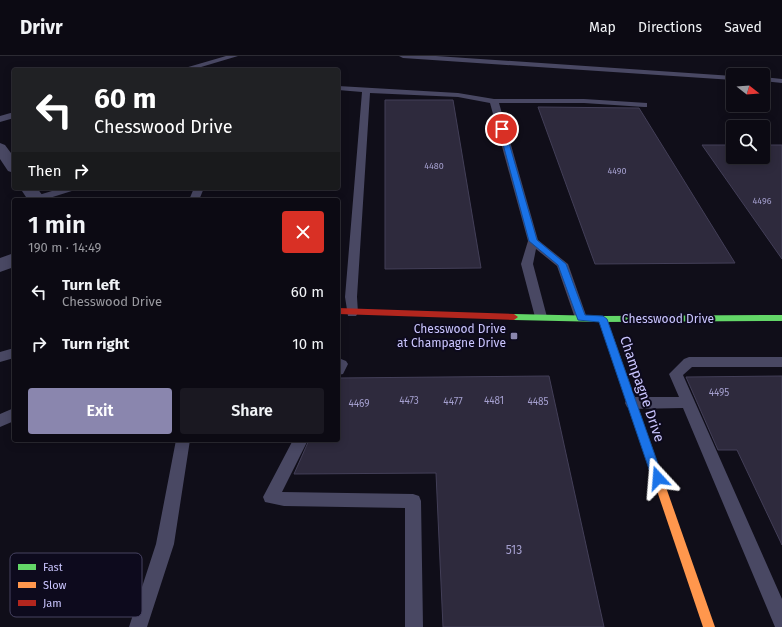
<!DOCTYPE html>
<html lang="en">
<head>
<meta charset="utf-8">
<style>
	:root { --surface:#0c0a13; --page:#1a1821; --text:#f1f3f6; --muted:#9a9aa0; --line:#2c2b33; --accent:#8a86ae }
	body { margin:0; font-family:"Fira Sans",sans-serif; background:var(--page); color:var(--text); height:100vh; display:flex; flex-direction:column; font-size:15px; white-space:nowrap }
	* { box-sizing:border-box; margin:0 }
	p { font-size:13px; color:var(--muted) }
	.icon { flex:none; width:22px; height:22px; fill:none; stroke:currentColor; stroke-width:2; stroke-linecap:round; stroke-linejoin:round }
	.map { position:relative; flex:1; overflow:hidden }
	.details { position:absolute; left:12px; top:142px; width:328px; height:244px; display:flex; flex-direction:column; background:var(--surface); border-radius:4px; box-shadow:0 2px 10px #0003,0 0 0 1px var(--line) }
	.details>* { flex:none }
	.hud { position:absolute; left:12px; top:12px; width:328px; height:122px; border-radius:4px; box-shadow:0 2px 10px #0003,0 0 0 1px var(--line); background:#202124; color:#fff; overflow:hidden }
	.needle { width:26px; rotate:107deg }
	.tools { position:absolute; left:726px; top:12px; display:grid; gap:8px }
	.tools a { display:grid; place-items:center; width:44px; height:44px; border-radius:4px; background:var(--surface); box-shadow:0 2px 10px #0003,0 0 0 1px var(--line); font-size:20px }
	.pin { position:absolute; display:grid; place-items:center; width:34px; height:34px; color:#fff; margin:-17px; border:2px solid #fff; border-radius:50%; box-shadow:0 1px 4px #0007 }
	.me { position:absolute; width:44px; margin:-22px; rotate:341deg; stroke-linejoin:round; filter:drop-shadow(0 0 3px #0008) }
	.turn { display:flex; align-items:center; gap:14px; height:84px; padding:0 16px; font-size:18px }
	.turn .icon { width:52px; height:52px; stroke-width:2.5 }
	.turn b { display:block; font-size:28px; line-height:34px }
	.then { display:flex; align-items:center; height:38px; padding:0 16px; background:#0003; gap:8px; font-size:15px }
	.round { display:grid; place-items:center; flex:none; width:42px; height:42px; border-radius:4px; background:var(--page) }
	.headline { display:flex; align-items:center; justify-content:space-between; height:68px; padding:0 16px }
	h1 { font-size:24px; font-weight:600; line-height:30px }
	.primary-button { display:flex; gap:8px; margin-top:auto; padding:8px 16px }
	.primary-button a { flex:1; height:46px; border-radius:4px; background:var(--accent); color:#fff; font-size:16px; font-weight:600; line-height:46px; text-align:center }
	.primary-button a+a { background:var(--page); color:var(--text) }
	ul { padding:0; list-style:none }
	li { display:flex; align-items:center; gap:12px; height:52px; padding:0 16px }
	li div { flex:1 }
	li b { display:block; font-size:15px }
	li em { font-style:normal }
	header { display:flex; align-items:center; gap:24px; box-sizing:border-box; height:56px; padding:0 20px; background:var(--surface); border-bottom:1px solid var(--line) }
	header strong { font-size:19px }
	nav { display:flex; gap:22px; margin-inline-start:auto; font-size:14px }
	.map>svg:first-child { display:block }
	.building { fill:#2e2a3d; stroke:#433f58 }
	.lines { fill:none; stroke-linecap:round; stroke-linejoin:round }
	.lane { fill:#494863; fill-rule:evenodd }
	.street { fill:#494863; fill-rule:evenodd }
	.fast { fill:#63d668; fill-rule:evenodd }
	.slow { fill:#ff974d; fill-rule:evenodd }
	.jam { fill:#b3261e; fill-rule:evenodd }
	.route { fill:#1a73e8; stroke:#114b97 }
	.poi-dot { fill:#8a86ae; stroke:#0d0a1d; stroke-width:1.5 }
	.labels { text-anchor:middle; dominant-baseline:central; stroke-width:4; stroke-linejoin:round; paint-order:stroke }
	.far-number-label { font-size:9px; fill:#a49fce }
	.number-label { font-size:10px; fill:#a49fce }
	.street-label { font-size:12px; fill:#cbc6ff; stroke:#0d0a1d }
	.poi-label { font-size:12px; fill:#cbc6ff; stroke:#0d0a1d; text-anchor:end }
	.near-number-label { font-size:12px; fill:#a49fce }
	.near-street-label { font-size:14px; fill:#cbc6ff; stroke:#0d0a1d }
	.key { fill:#0d0a1d; stroke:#464261; stroke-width:1 }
	.key-label { font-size:11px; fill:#cbc6ff }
</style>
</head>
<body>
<header>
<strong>Drivr</strong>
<nav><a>Map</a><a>Directions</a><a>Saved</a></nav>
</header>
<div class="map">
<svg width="782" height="571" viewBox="0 0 782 571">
	<rect width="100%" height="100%" fill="#100e19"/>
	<path class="building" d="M385 44H453L481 212 385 213Z
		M538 51 639 52 735 207 595 208Z
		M702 89H733V101H763V89H782V203Z
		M549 320 604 571H443L436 417 294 418 309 384H338V322Z
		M782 320V489L737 394H718L686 321Z"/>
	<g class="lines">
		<path class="lane" d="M226 0H238L191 14H178Z
			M399 0H436L733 20V24L403 2Z
			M763 21 782 23V27L763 25Z
			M338 30 458 37 494 43H584L647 47V51H644L584 47H499L538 184 568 208 587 262 585 265H577L575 262 557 210 536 193 533 208 547 261 545 264H537L535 261 521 208 528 185 490 47 458 41 370 37 357 241 358 257 356 260H348L345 241 362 36 338 34Z
			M14 56V62L0 66V60Z
			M62 132H77L75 134 43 144 31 143 32 141Z
			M194 132H204L199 144H189Z
			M14 292V302L0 306V296Z
			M689 301H782V311H692L683 319 782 543V571H775L683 352 632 353 627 351 625 347 627 343 632 341H679L669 318 684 303Z
			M341 303 346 305 348 308 343 318 338 319V304Z
			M14 352V365L0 371V358Z
			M176 384H190L174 488 147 571H129L156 488Z
			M293 384H308L282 436 413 438 419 440 421 445 423 571H405V452L284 450 265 446 263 441Z"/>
		<path class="street" d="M0 87 5 89 14 101V117L8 115 0 103Z
			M20 132H37L46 144H28Z
			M14 197V211L0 216V202Z"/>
		<path class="fast" d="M514 258 603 260 782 259V265L603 266 514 264 510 261Z"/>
		<path class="slow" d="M603 260 607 263 715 571H703L599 263Z"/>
		<path class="jam" d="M338 252 514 258 518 261 514 264 338 258Z"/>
	</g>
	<path class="route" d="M502 71 505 73 537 184 566 208 585 259 603 260 607 263 663 422 661 425H654L652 422 599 266 578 264 558 209 529 185 499 73Z"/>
	<rect class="poi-dot" x="510" y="276" width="8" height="8" rx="2"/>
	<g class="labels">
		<g class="far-number-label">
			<text x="434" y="110">4480</text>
			<text x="617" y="115">4490</text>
			<text x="762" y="145">4496</text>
		</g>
		<g class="number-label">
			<text x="719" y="337">4495</text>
			<text x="409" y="345">4473</text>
			<text x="494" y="345">4481</text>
			<text x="453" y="346">4477</text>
			<text x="538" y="346">4485</text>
			<text x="359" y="348">4469</text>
		</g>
		<g class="street-label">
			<text x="668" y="263">Chesswood Drive</text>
		</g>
		<g class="poi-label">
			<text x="506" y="273">Chesswood Drive<tspan x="506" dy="14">at Champagne Drive</tspan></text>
		</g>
		<g class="near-number-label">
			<text x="514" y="494">513</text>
		</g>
		<g class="near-street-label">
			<text transform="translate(642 333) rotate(71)">Champagne Drive</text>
		</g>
	</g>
	<rect x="10" y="497" width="132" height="64" rx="6" class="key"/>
	<rect x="18" y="508" width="18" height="6" fill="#63d668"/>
	<rect x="18" y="526" width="18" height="6" fill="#ff974d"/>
	<rect x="18" y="544" width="18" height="6" fill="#b3261e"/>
	<g class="key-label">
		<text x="43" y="515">Fast</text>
		<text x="43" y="533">Slow</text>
		<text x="43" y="551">Jam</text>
	</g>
</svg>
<div class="tools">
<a><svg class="needle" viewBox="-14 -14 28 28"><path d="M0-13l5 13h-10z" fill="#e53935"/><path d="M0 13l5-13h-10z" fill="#9a9aa0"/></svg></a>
<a><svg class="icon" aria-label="search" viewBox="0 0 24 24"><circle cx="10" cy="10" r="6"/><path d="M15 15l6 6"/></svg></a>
</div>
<div class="pin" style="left:502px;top:73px;background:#d93025"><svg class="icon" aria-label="arrive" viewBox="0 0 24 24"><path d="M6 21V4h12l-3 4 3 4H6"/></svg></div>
<svg class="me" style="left:658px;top:422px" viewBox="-20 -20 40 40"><path d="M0-17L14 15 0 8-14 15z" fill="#1a73e8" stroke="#fff" stroke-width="4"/></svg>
<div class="hud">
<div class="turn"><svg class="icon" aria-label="left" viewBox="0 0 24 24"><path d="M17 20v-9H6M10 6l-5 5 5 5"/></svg><div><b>60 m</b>Chesswood Drive</div></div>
<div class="then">Then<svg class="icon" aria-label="right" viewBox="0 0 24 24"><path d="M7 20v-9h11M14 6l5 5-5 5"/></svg></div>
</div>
<section class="details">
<div class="headline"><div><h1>1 min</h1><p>190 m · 14:49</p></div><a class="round" style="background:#d93025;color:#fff"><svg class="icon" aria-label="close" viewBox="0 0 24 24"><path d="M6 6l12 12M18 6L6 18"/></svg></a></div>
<ul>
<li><svg class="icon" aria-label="left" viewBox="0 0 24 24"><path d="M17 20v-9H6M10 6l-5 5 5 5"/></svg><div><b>Turn left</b><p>Chesswood Drive</p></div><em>60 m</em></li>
<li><svg class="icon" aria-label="right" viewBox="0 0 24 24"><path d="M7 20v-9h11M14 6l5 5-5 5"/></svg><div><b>Turn right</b></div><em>10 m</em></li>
</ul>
<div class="primary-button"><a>Exit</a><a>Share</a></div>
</section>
</div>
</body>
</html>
